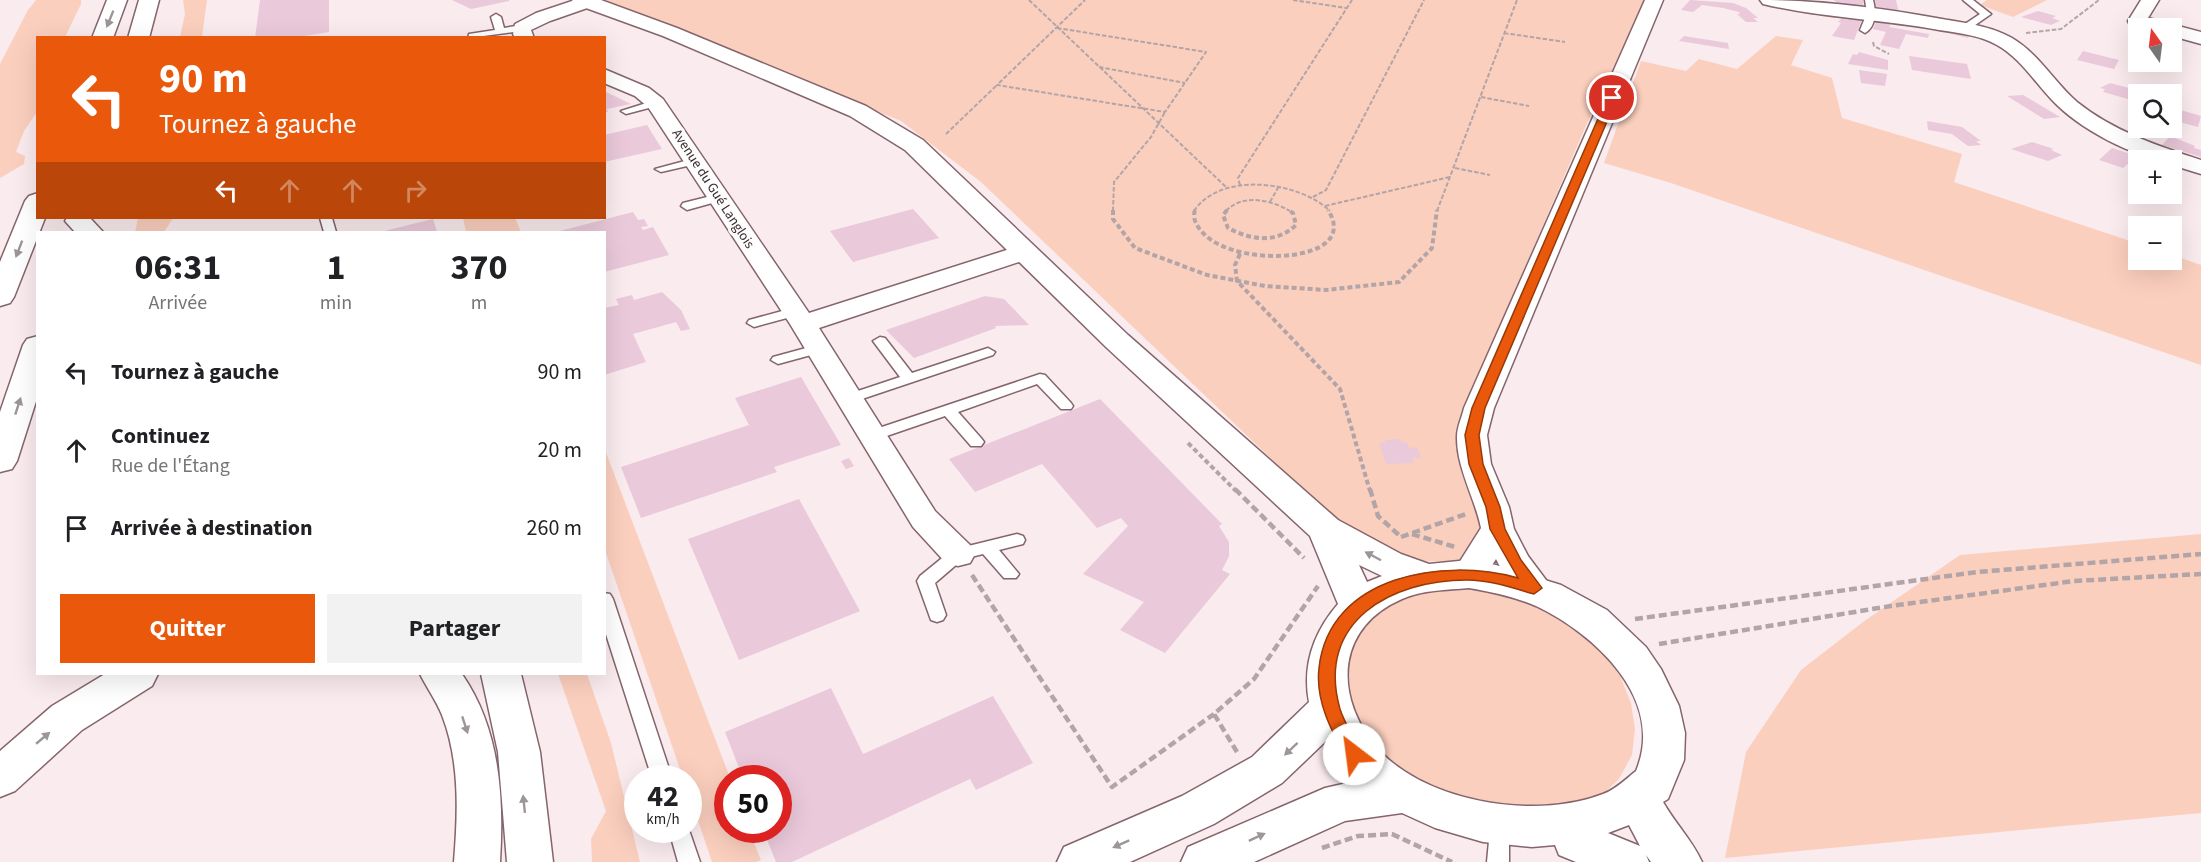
<!DOCTYPE html>
<html lang="fr">
<head>
<meta charset="utf-8">
<style>
	:root { --surface:#fff; --page:#f2f2f2; --text:#202124; --muted:#757577; --accent:#ea580c }
	body { margin:0; font-family:"Source Sans 3",sans-serif; background:var(--page); color:var(--text); height:100vh; display:flex; flex-direction:column; font-size:22px; white-space:nowrap }
	* { box-sizing:border-box; margin:0 }
	p { font-size:20px; color:var(--muted) }
	.icon { flex:none; width:33px; height:33px; fill:none; stroke:currentColor; stroke-width:2; stroke-linecap:round; stroke-linejoin:round }
	.map { position:relative; flex:1; overflow:hidden }
	.drawer { position:absolute; left:36px; top:231px; width:570px; height:444px; display:flex; flex-direction:column; background:var(--surface); border-radius:0px; box-shadow:0 6px 24px #0002 }
	.drawer>* { flex:none }
	.banner { position:absolute; left:36px; top:36px; width:570px; height:183px; border-radius:0px; box-shadow:0 6px 24px #0002; background:#ea580c; color:#fff; overflow:hidden }
	.needle { width:39px; rotate:346deg }
	.buttons { position:absolute; left:2128px; top:18px; display:grid; gap:12px }
	.buttons a { display:grid; place-items:center; width:54px; height:54px; border-radius:0px; background:var(--surface); box-shadow:0 6px 24px #0002; font-size:30px }
	.speed { position:absolute; left:624px; top:765px; display:flex; gap:12px; font-size:30px; font-weight:700; text-align:center }
	.speed>* { display:grid; place-content:center; width:78px; height:78px; border-radius:50%; background:var(--surface); box-shadow:0 6px 24px #0002; line-height:1 }
	.speed small { font-size:15px; font-weight:400 }
	.speed .limit { border:9px solid #d22; background:#fff; color:#111 }
	.pin { position:absolute; display:grid; place-items:center; width:51px; height:51px; color:#fff; margin:-26px; border:3px solid #fff; border-radius:50%; box-shadow:0 2px 6px #0007 }
	.me { position:absolute; width:66px; margin:-33px; rotate:330deg; stroke-linejoin:round; filter:drop-shadow(0 0 4px #0008) }
	.turn { display:flex; align-items:center; gap:21px; height:126px; padding:0 24px; font-size:27px }
	.turn .icon { width:78px; height:78px; stroke-width:2.5 }
	.turn b { display:block; font-size:42px; line-height:51px }
	.lanes { display:flex; align-items:center; height:57px; padding:0 24px; background:#0003; justify-content:center; gap:30px; direction:ltr }
	.lanes .off { opacity:.35 }
	.eta { display:flex; justify-content:space-evenly; align-items:center; height:102px; text-align:center }
	.eta b { font-size:36px; font-weight:700; line-height:42px }
	.button { display:flex; gap:12px; margin-top:auto; padding:12px 24px }
	.button a { flex:1; height:69px; border-radius:0px; background:var(--accent); color:#fff; font-size:24px; font-weight:700; line-height:69px; text-align:center }
	.button a+a { background:var(--page); color:var(--text) }
	ul { padding:0; list-style:none }
	li { display:flex; align-items:center; gap:18px; height:78px; padding:0 24px }
	li div { flex:1 }
	li b { display:block; font-size:22px }
	li em { font-style:normal }
	.map>svg:first-child { display:block }
	.green { fill:#fbcfbe }
	.building { fill:#eac9da }
	.lines { fill:none; stroke-linecap:round; stroke-linejoin:round }
	.service-casing { stroke:#85656c; stroke-width:3 }
	.minor-casing { stroke:#85656c; stroke-width:3 }
	.secondary-casing { stroke:#85656c; stroke-width:3 }
	.motorway-casing { stroke:#85656c; stroke-width:3 }
	.path-far2 { stroke:#b2a4a7; stroke-width:2; stroke-dasharray:4.5 2; stroke-linecap:butt }
	.path-far1 { stroke:#b2a4a7; stroke-width:4; stroke-dasharray:5 3; stroke-linecap:butt }
	.path { stroke:#b2a4a7; stroke-width:4.5; stroke-dasharray:8 4; stroke-linecap:butt }
	.service { fill:#fff; fill-rule:evenodd }
	.minor { fill:#fff; fill-rule:evenodd }
	.secondary { fill:#fff; fill-rule:evenodd }
	.motorway { fill:#fff; fill-rule:evenodd }
	.oneway { fill:#9c9697 }
	.route { fill:#ea580c; stroke:#983908; stroke-width:1.5 }
	.labels { text-anchor:middle; dominant-baseline:central; stroke-width:6; stroke-linejoin:round; paint-order:stroke }
	.far-street-label { font-size:14px; fill:#3a2c2f; stroke:#fcfcfc }
</style>
</head>
<body>
<div class="map">
<svg width="2201" height="862" viewBox="0 0 2201 862">
	<rect width="100%" height="100%" fill="#faebee"/>
	<path class="green" d="M36 0H81V4L65 37 38 38 37 112 24 131 16 152 25 156 24 164 0 178V64L28 10Z
		M183 0H207L202 37H180L185 14Z
		M605 0H1645L1585 128 1479 374 1459 455 1478 510 1482 537 1467 559C1403 568 1376 551 1327 512L981 182 901 121Z
		M1987 0H2047L2013 17 1980 5Z
		M1776 36 1803 40 1791 65 1832 78 1842 118 1962 154 1954 182 2139 244V260H2172V255L2201 265V365L1671 183 1604 163 1641 61 1686 71 1699 59 1737 69Z
		M138 218H173L164 232H135Z
		M463 218H515L521 232H466Z
		M605 450 730 778H728V830H749L761 860 756 862H712L689 794 688 778H683L605 550Z
		M2201 534V813L1725 858 1746 752 1801 670 1863 622 1960 555Z
		M1453 587 1480 589 1534 603 1559 616 1583 633 1602 652 1620 676 1631 703 1635 729 1632 755 1619 779 1599 798 1572 812 1468 811 1377 755 1347 701 1346 657 1367 620 1404 596Z
		M558 674H587L611 743 640 862H592L591 839 606 811Z"/>
	<path class="building" d="M260 0H329V32L293 38H255Z
		M452 0H509V1L471 9Z
		M1690 0 1733 3 1746 8 1758 18H1753L1758 22H1746L1737 14H1740L1739 12 1723 8 1702 5 1693 12 1681 10Z
		M1833 0H1863L1864 10 1834 6 1837 2Z
		M1874 0H1896L1899 13 1876 9Z
		M2038 11 2056 16 2052 18 2060 21 2051 25 2021 17Z
		M1846 14 1862 19 1854 40 1832 36 1841 23 1838 22Z
		M1878 18 1892 21 1889 27 1929 34 1928 38 1906 34 1899 49 1880 45 1886 32 1873 29Z
		M1916 25 1970 33 1968 38Z
		M1684 36 1728 43 1729 49 1679 41Z
		M2083 51 2119 60 2114 69 2077 60Z
		M1859 52 1888 60V70L1848 64 1853 54 1857 55Z
		M1909 56 1967 64 1971 79 1912 70Z
		M1859 70 1887 74 1885 86 1861 83Z
		M2110 83 2136 90 2128 99 2103 92 2105 89 2100 88Z
		M604 91 631 104 607 109 608 112H604Z
		M2023 95 2060 117 2044 119 2007 96Z
		M2181 110 2201 116 2198 127 2172 120V115L2177 116Z
		M1927 121 1962 127 1981 141H1976L1981 145 1968 146 1952 134 1928 130Z
		M647 125 662 149 604 162V135Z
		M2170 136 2195 146 2194 148 2201 150V157L2162 145Z
		M2032 142 2054 149 2051 150 2062 155 2048 161 2011 149Z
		M2112 148 2137 156 2123 168 2099 160Z
		M913 209 939 238 853 262 830 231Z
		M633 212 638 220 644 219 648 226 641 227 643 230 653 227 669 255 604 272V232H556Z
		M433 219 437 232H380Z
		M662 292 681 310 690 329 681 331 676 322 633 334 646 362 604 375V308L619 305 616 299 632 295 634 300Z
		M985 296 1004 299 1029 325 995 326 996 328 914 358 886 330Z
		M801 377 841 445 774 467 777 472 641 518 621 467 749 425 735 398Z
		M1100 399 1222 524 1219 526 1229 542V556L1222 570 1230 574 1165 653 1120 630 1144 602 1083 574 1128 526 1121 518 1097 528 1042 464 975 492 949 459Z
		M1400 439 1402 443 1407 442 1409 448 1417 447 1421 458H1412L1414 463 1386 464 1379 443H1386L1384 440Z
		M849 458 854 466 846 469 841 461Z
		M799 499 860 611 739 660 688 539Z
		M831 688 863 754 993 696 1033 763 976 790 970 779 792 862H776L763 830H778V778H743L725 732Z"/>
	<g class="lines">
		<defs>
			<path id="service" d="M1865 0H1873C1876 11 1876 27 1865 33L1860 30 1867 13Z
				M1963 0H1973L1991 14 1968 30H1962V26L1980 14Z
				M496 14 501 17 504 28 522 25 527 28 522 31 468 38 469 34 495 30 491 17Z
				M656 100 661 103 660 105 626 114 621 111Z
				M696 158 702 161 700 163 661 172 655 169Z
				M719 194 723 196V200L687 210 681 206 683 203Z
				M320 218H332L336 232H324Z
				M793 308 800 312 798 315 754 327 747 323 749 320Z
				M880 337 885 338 912 373 988 348 995 352 993 355 853 402H843L841 399 843 396 900 377 873 341Z
				M817 345 824 349 822 352 778 364 771 360 773 357Z
				M1040 374 1045 375 1071 403 1073 406 1071 409H1061L1037 384 958 412 981 438 984 442 981 446H971L945 416 872 441 864 436 867 432Z
				M1017 534 1023 536 1025 540 1023 544 999 550 1019 574 1016 578H1004L983 554 963 559 935 583 946 615 943 620 937 622 931 620 917 581 920 576 952 550Z
				M604 593 610 594 613 599 672 778H652L604 628Z
				M688 828 689 830 700 862H678L669 830Z
				M1499 832 1506 834 1509 841V862H1487L1489 841 1492 834Z"/>
			<path id="minor" d="M575 0 596 2 593 6 550 21 531 30 534 38H515L513 34 515 24 536 13Z
				M1645 0H1663L1494 408 1487 435 1491 464 1509 507 1514 529 1528 556 1552 588 1547 597C1520 605 1507 581 1496 559L1481 583 1469 587 1457 583 1452 574 1481 528C1475 498 1456 467 1457 436 1457 427 1462 417 1464 408Z
				M1760 0C1820 0 1882 8 1942 19 1965 23 1991 26 2012 38 2039 54 2054 82 2077 102 2113 131 2158 146 2201 160V174L2172 165V160C2135 160 2077 127 2052 100 2034 81 2020 58 1997 45 1979 35 1959 33 1939 30 1881 19 1821 18 1763 4Z
				M2141 0H2159L2148 18 2201 32V44L2172 36V28H2145L2130 25 2128 21Z
				M604 69 649 88 663 99 809 313 1016 247 1025 245 1034 247 1037 252 1034 257 819 328 935 511 970 545 975 554 970 563 958 566 946 563 913 527 790 324 648 107 635 96 604 83Z"/>
			<path id="secondary" d="M572 0H601L677 28 866 106 923 140 1128 335 1338 520 1401 554 1429 564 1469 560 1496 565 1561 585 1607 610 1646 647 1661 669 1679 706 1685 733 1684 760 1668 799 1663 802C1675 823 1692 840 1702 862H1651L1646 855 1649 862H1576L1559 855 1555 845 1532 847 1483 842 1435 828 1402 813 1345 821 1254 862H1181L1188 847 1325 788 1356 781 1343 769 1326 741 1282 783 1214 824 1130 862H1057L1064 847 1182 796 1252 757 1309 702C1302 665 1314 632 1338 604L1310 536 1106 347 905 150 850 116 663 36 575 4ZM1359 565 1382 576 1367 582ZM1469 588C1492 592 1515 597 1536 606 1595 634 1666 699 1636 771 1626 779 1615 790 1603 794 1535 821 1418 802 1372 742 1333 690 1339 626 1402 599 1422 590 1447 590 1469 588ZM1629 825 1640 846 1608 833Z"/>
			<path id="motorway" d="M107 0H127L113 38H92Z
				M139 0H159L149 38H128Z
				M38 193V218H45L14 297 10 303 0 306V262L25 201 29 196Z
				M67 218H90L103 232H75L65 221Z
				M38 336V395L17 461 12 469 0 472V412L23 345 27 339Z
				M105 674H158L152 686 82 730 15 791 0 797V751L52 706Z
				M420 674H462C500 729 504 797 500 862H454C458 813 460 761 442 715 436 700 427 688 420 674Z
				M481 674H521L540 752 553 862H507L498 752Z"/>
		</defs>
		<use href="#service" class="service-casing"/>
		<use href="#minor" class="minor-casing"/>
		<use href="#secondary" class="secondary-casing"/>
		<use href="#motorway" class="motorway-casing"/>
		<path class="path-far2" d="M1029 0 1226 187
			M1293 0 1346 8
			M1057 28 1206 52 1165 112 997 85 1085 0
			M1504 33 1565 42
			M2026 33 2061 29 2099 0
			M1873 42 1874 46 1889 54
			M1099 67 1185 83
			M1481 97 1529 106
			M946 134 997 85
			M1455 168 1490 175
			M1240 185 1238 178 1352 0
			M1313 197 1326 190 1424 0
			M1270 202 1279 186
			M1325 206 1450 177
			M1113 211 1114 182 1151 137 1165 112
			M1194 211C1220 171 1299 181 1330 211
			M1226 211C1243 193 1271 200 1290 211
			M1437 211 1517 0"/>
		<path class="path-far1" d="M1113 210V219L1135 248 1207 275 1265 286 1326 290 1399 282 1432 248 1437 210
			M1195 210C1192 219 1197 227 1204 234 1238 269 1362 263 1328 210
			M1227 210 1223 215 1228 228C1251 240 1276 244 1296 225L1293 213 1288 210
			M1240 254 1235 265 1237 281 1340 389 1370 491
			M1188 443 1236 491"/>
		<path class="path" d="M1235 489 1304 558
			M1370 489 1378 516 1401 537
			M1412 534 1455 547
			M1401 537 1466 514
			M972 575 1112 787 1214 714
			M1635 619 1977 572 2201 554
			M1659 644 1891 606 2074 581 2201 574
			M1237 752 1214 714 1254 679 1318 586
			M1322 848 1358 836 1392 834 1452 862"/>
		<use href="#service" class="service"/>
		<use href="#minor" class="minor"/>
		<use href="#secondary" class="secondary"/>
		<use href="#motorway" class="motorway"/>
	</g>
	<defs><path id="oneway-solid" d="M-6-.8H1V-3.2L6.5 0L1 3.2V.8H-6Z" transform="scale(1.5)"/></defs>
	<g class="oneway">
		<use href="#oneway-solid" transform="translate(110 19) rotate(112)"/>
		<use href="#oneway-solid" transform="translate(19 249) rotate(111)"/>
		<use href="#oneway-solid" transform="translate(18 406) rotate(-72)"/>
		<use href="#oneway-solid" transform="translate(1373 556) rotate(-152)"/>
		<use href="#oneway-solid" transform="translate(465 725) rotate(72)"/>
		<use href="#oneway-solid" transform="translate(43 738) rotate(-40)"/>
		<use href="#oneway-solid" transform="translate(1291 749) rotate(137)"/>
		<use href="#oneway-solid" transform="translate(524 804) rotate(-96)"/>
		<use href="#oneway-solid" transform="translate(1257 837) rotate(-25)"/>
		<use href="#oneway-solid" transform="translate(1121 844) rotate(156)"/>
	</g>
	<path class="route" d="M1612 95 1617 98 1485 408 1479 435 1483 464 1500 507 1505 529 1521 560 1542 588 1534 594C1513 588 1490 580 1467 580 1392 580 1315 621 1340 709 1345 725 1355 738 1362 754L1360 759 1354 761 1347 759C1332 732 1315 701 1319 668 1329 575 1444 557 1518 578L1490 529 1486 507 1469 464 1465 435 1472 408 1607 98Z"/>
	<g class="labels">
		<g class="far-street-label">
			<text transform="translate(713 189) rotate(57)">Avenue du Gué Langlois</text>
		</g>
	</g>
</svg>
<div class="buttons">
<a><svg class="needle" viewBox="-14 -14 28 28"><path d="M0-13l5 13h-10z" fill="#e53935"/><path d="M0 13l5-13h-10z" fill="#757577"/></svg></a>
<a><svg class="icon" aria-label="search" viewBox="0 0 24 24"><circle cx="10" cy="10" r="6"/><path d="M15 15l6 6"/></svg></a>
<a>+</a>
<a>−</a>
</div>
<div class="speed"><div>42<small>km/h</small></div><div class="limit">50</div></div>
<div class="pin" style="left:1612px;top:98px;background:#d93025"><svg class="icon" aria-label="arrive" viewBox="0 0 24 24"><path d="M6 21V4h12l-3 4 3 4H6"/></svg></div>
<svg class="me" style="left:1354px;top:754px" viewBox="-20 -20 40 40"><circle r="19" fill="#fff"/><path d="M0-13L10 11 0 6-10 11z" fill="#ea580c"/></svg>
<div class="banner">
<div class="turn"><svg class="icon" aria-label="left" viewBox="0 0 24 24"><path d="M17 20v-9H6M10 6l-5 5 5 5"/></svg><div><b>90 m</b>Tournez à gauche</div></div>
<div class="lanes"><svg class="icon" aria-label="left" viewBox="0 0 24 24"><path d="M17 20v-9H6M10 6l-5 5 5 5"/></svg><svg class="icon off" aria-label="ahead" viewBox="0 0 24 24"><path d="M12 20V5M6 11l6-6 6 6"/></svg><svg class="icon off" aria-label="ahead" viewBox="0 0 24 24"><path d="M12 20V5M6 11l6-6 6 6"/></svg><svg class="icon off" aria-label="right" viewBox="0 0 24 24"><path d="M7 20v-9h11M14 6l5 5-5 5"/></svg></div>
</div>
<section class="drawer">
<div class="eta">
<div><b>06:31</b><p>Arrivée</p></div>
<div><b>1</b><p>min</p></div>
<div><b>370</b><p>m</p></div>
</div>
<ul>
<li><svg class="icon" aria-label="left" viewBox="0 0 24 24"><path d="M17 20v-9H6M10 6l-5 5 5 5"/></svg><div><b>Tournez à gauche</b></div><em>90 m</em></li>
<li><svg class="icon" aria-label="ahead" viewBox="0 0 24 24"><path d="M12 20V5M6 11l6-6 6 6"/></svg><div><b>Continuez</b><p>Rue de l'Étang</p></div><em>20 m</em></li>
<li><svg class="icon" aria-label="arrive" viewBox="0 0 24 24"><path d="M6 21V4h12l-3 4 3 4H6"/></svg><div><b>Arrivée à destination</b></div><em>260 m</em></li>
</ul>
<div class="button"><a>Quitter</a><a>Partager</a></div>
</section>
</div>
</body>
</html>
